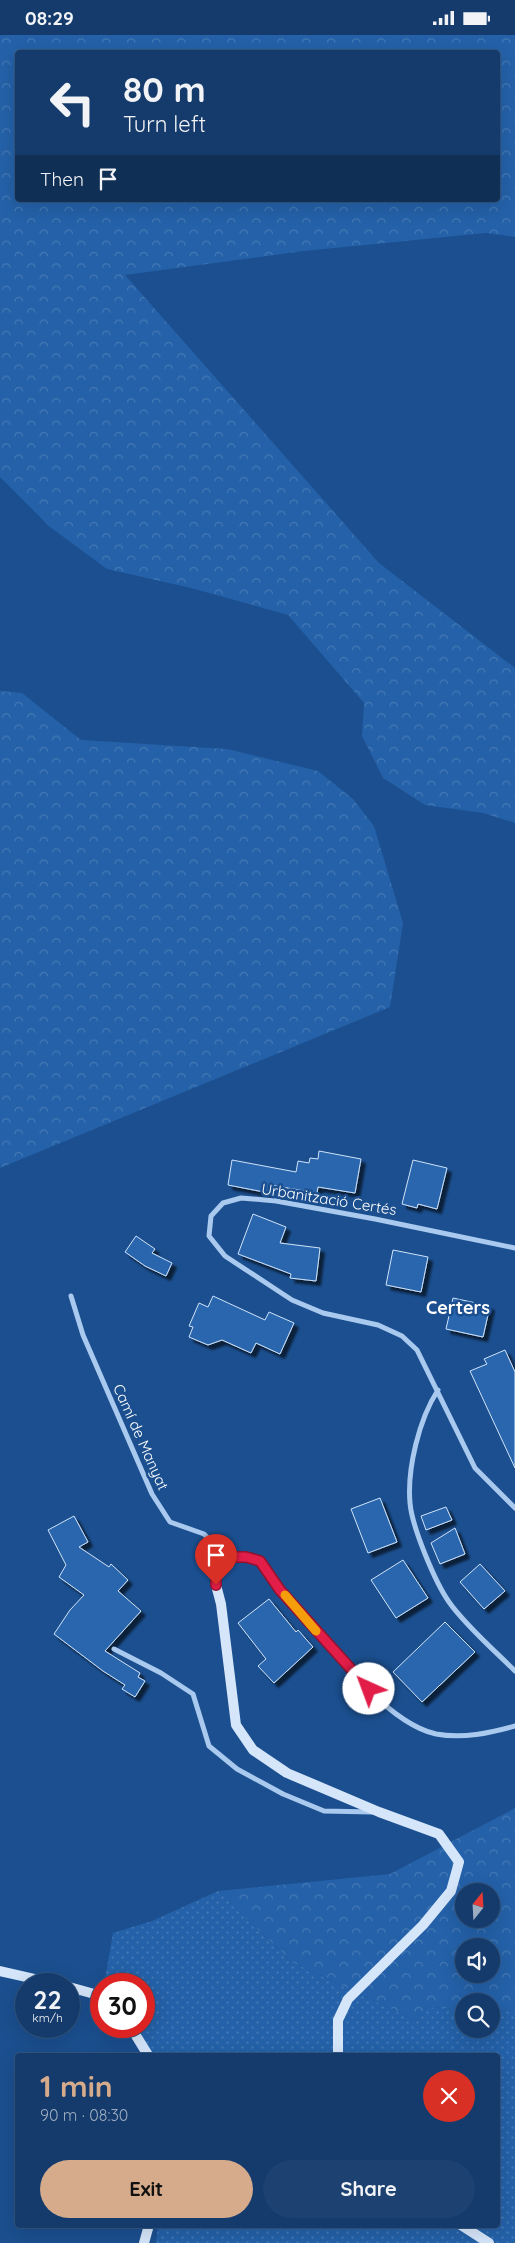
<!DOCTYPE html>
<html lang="en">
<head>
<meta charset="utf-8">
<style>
	:root { --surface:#143b6b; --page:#1d4271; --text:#f1f3f6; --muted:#9dadc1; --line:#33557e; --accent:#d6ab8b }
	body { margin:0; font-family:Quicksand,sans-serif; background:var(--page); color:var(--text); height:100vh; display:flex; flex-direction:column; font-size:19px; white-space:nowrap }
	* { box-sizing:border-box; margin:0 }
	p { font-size:16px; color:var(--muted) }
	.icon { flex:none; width:28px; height:28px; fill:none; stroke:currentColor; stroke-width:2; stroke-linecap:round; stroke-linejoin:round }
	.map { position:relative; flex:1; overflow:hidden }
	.details { position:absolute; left:15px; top:2018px; width:485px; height:175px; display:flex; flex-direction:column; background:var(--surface); border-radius:5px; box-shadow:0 5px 20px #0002,0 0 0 1px var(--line) }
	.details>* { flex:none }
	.top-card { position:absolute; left:15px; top:15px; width:485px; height:152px; border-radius:5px; box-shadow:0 5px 20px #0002,0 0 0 1px var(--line); background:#143b6b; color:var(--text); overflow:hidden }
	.needle { width:32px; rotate:18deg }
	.buttons { position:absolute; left:455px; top:1848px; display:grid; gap:10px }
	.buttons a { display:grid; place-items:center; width:45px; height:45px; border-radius:50%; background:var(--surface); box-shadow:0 5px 20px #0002,0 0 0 1px var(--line); font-size:25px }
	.speed { position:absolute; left:15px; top:1938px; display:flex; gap:10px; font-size:25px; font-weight:700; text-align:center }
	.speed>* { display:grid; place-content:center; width:65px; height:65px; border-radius:50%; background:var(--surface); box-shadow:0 5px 20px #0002,0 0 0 1px var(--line); line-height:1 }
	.speed small { font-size:12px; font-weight:400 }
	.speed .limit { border:8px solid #d22; background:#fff; color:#111 }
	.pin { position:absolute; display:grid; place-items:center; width:42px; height:42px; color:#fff; margin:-51px -21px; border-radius:50% 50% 50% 0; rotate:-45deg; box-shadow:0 0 5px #0007 }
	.pin .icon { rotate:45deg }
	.me { position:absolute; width:55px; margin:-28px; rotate:317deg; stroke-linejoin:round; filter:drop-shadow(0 0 4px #0008) }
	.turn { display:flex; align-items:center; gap:18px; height:105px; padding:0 25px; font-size:22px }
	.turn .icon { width:65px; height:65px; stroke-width:2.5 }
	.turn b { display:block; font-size:35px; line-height:42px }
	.then { display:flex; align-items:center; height:48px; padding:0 25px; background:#0003; gap:10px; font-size:19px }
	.round { display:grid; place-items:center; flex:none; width:52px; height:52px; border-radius:26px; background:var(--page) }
	.head { display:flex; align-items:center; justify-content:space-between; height:85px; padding:0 25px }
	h1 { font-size:30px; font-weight:800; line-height:38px; color:var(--accent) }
	.action { display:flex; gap:10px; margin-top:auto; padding:10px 25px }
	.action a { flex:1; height:58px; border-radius:30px; background:var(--accent); color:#111; font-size:20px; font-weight:800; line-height:58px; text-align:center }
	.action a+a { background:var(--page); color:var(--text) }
	.status { display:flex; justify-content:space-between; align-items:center; height:35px; padding:0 25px; background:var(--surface); direction:ltr }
	.status svg { height:14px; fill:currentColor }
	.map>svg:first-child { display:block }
	.grass { fill:url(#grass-dots) }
	.forest { fill:url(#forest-crowns); fill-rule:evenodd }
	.building { fill:#2a66ad; stroke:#cfe3fa; filter:url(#shadow) }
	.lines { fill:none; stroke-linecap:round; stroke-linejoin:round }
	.street { stroke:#a9c9ee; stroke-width:5 }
	.secondary { stroke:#d6e6fa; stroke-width:10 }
	.route-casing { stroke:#92132f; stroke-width:12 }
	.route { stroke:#e11d48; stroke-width:9 }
	.slow { stroke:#f59e0b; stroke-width:9 }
	.labels { text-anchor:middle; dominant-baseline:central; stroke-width:5; stroke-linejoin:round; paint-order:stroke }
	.street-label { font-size:15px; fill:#fff; stroke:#1b4f8f }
	.quarter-label { font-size:18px; font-weight:bold; fill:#fff; stroke:#1b4f8f }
</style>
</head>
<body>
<div class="status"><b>08:29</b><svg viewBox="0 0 49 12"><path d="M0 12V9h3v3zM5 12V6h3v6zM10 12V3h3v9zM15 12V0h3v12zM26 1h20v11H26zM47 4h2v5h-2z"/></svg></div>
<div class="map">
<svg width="515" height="2208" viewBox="0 0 515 2208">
	<defs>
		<pattern id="grass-dots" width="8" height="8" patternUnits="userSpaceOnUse" patternTransform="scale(1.25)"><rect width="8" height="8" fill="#2461a8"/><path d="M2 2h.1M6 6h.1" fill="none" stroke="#4579b5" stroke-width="1.8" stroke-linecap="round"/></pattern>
		<pattern id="forest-crowns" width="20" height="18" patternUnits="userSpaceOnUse" patternTransform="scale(1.25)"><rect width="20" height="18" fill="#2461a8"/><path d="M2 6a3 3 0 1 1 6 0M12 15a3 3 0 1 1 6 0" fill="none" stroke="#4579b5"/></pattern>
		<filter id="shadow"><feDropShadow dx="4.5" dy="4.5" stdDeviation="1" flood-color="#0009"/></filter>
	</defs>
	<rect width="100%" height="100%" fill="#1b4f8f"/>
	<path class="grass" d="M218 1856 292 1927 417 1986 426 1972 464 1974V1994H491V1975L515 1976V2208H156L158 2190H498V2020H148L129 1991H144V1949H104L113 1898 152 1886Z"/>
	<path class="forest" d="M0 0H515V202L486 198 304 216 125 240 379 528 515 633V788L483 778 425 770 383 743 362 701 364 668 288 580 191 553 107 534 50 492 0 442ZM18 18H498V165H18Z
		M0 656 22 658 81 705 227 714 318 736 353 764 374 791 403 888 390 972 0 1133Z
		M515 1773V1976L491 1975V1966H464V1974L426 1972 417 1986 292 1927 218 1856 390 1839ZM464 1856H491V1884H464ZM464 1911H491V1939H464Z"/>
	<path class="building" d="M319 1116 361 1124 355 1158 318 1152 317 1158 270 1150 269 1158 228 1150 232 1125 296 1137 298 1126 309 1128 310 1123 318 1124Z
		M413 1125 447 1133 437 1174 418 1169 417 1173 402 1169Z
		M253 1179 286 1192 280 1208 320 1213 316 1246 290 1243 291 1239 238 1219Z
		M136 1201 155 1214 152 1218 172 1228 166 1241 145 1231 125 1217Z
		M393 1215 428 1222 421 1257 386 1250Z
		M213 1261 265 1285 269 1277 294 1288 280 1319 256 1308 251 1318 222 1305 208 1310 189 1302 193 1292 189 1291 199 1268 208 1272Z
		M453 1263 490 1271 483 1302 446 1294Z
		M505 1315 515 1337V1433L470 1336 487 1329 484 1324Z
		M380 1463 397 1507 368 1518 351 1474Z
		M446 1472 452 1485 426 1495 421 1481Z
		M74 1481 88 1507 79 1512 109 1532 111 1529 128 1545 118 1556 141 1576 105 1616 140 1638 138 1642 145 1646 135 1662 122 1654 125 1650 103 1636 54 1599 70 1575 84 1560 59 1542 66 1530 48 1495Z
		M455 1493 465 1519 440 1529 431 1508Z
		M403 1525 428 1563 396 1583 371 1545Z
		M480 1529 505 1556 484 1574 460 1547Z
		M269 1564 296 1597 298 1595 313 1612 274 1648 258 1631 266 1624 238 1588Z
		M445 1587 475 1617 422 1667 393 1637Z"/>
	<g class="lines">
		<path class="street" d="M515 1213 375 1184 276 1166 241 1163 223 1168 211 1181 209 1201 225 1221 292 1265 323 1278 378 1290 402 1301 417 1315 475 1433 515 1473
			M71 1261 83 1300 152 1459 170 1487 204 1499 226 1522C236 1522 250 1520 260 1526 266 1530 280 1554 287 1562 321 1602 384 1688 436 1699 463 1704 490 1698 515 1691
			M438 1355C419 1384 407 1434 410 1468 412 1492 435 1547 449 1567 465 1590 495 1616 515 1636
			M114 1614 161 1638 193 1659 209 1711 237 1734 283 1759 324 1776 372 1777"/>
		<path class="secondary" d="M226 1522 215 1533 216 1550 221 1569 236 1690 253 1715 287 1738 379 1777 439 1799 459 1827 451 1856 423 1890 348 1964 338 1985V2020
			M0 1936 57 1949
			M69 1952 98 1960 101 1963
			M130 1991 148 2020
			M461 2190 489 2208
			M144 2208 149 2190"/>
	</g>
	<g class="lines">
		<defs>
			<path id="route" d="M216 1550V1534L226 1522H246L260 1526 280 1555 369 1654"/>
		</defs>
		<use href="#route" class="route-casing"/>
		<use href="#route" class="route"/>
		<path class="slow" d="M285 1560 316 1596"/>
	</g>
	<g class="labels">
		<g class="street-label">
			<text transform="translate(329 1164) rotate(9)">Urbanització Certés</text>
			<text transform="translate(141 1402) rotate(66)">Camí de Manyat</text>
		</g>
		<g class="quarter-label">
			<text x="458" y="1272">Certers</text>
		</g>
	</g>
</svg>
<div class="buttons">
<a><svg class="needle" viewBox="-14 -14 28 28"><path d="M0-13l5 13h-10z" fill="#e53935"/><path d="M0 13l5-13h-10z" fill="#9dadc1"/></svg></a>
<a><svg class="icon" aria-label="sound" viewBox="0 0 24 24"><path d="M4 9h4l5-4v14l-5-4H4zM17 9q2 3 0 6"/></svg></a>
<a><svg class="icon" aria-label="search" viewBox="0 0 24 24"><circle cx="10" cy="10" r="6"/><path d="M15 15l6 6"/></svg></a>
</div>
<div class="speed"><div>22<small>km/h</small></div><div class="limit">30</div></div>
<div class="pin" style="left:216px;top:1550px;background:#d93025"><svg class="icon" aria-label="arrive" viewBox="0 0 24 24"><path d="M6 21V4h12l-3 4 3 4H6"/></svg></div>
<svg class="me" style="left:369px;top:1654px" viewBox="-20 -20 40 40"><circle r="19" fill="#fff"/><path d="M0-13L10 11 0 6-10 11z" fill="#e11d48"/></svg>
<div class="top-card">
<div class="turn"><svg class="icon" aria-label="left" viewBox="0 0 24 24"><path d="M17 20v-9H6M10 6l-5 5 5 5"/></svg><div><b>80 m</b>Turn left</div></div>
<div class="then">Then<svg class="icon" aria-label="arrive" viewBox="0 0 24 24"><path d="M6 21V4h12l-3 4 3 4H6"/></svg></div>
</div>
<section class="details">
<div class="head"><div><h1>1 min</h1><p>90 m · 08:30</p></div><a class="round" style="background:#d93025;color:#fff"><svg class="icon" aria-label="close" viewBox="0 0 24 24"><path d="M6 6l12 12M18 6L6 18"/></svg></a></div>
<div class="action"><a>Exit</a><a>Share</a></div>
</section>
</div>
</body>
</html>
